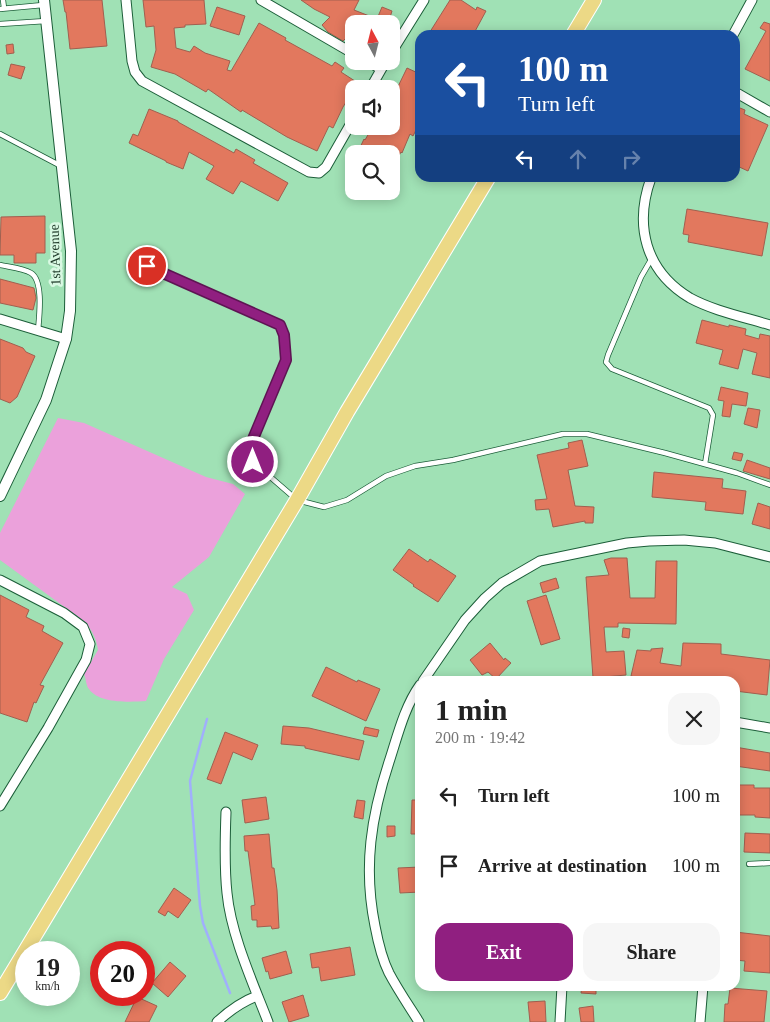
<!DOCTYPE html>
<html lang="en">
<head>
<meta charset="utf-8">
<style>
	:root { --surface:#fff; --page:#f6f6f6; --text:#222; --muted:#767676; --accent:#901f80 }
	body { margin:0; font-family:"Times New Roman",serif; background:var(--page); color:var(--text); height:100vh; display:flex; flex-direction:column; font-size:19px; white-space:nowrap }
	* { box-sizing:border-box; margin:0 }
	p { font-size:16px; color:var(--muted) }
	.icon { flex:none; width:28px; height:28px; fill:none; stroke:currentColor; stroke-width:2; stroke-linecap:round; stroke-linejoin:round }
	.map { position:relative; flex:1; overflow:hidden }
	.sheet { position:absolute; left:415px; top:676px; width:325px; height:315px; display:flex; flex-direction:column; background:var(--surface); border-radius:15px; box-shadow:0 2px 12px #0003 }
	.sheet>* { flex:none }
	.banner { position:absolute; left:415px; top:30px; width:325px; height:152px; border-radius:15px; box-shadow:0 2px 12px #0003; background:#1a4fa0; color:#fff; overflow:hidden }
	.needle { width:32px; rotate:353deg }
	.controls { position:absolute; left:345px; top:15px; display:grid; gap:10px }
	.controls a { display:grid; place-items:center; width:55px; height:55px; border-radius:10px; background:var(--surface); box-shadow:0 2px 12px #0003; font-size:25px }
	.speed { position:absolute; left:15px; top:941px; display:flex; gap:10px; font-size:25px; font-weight:700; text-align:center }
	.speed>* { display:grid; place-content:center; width:65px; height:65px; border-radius:50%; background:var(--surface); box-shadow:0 2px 12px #0003; line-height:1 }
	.speed small { font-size:12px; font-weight:400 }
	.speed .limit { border:8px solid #d22; background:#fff; color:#111 }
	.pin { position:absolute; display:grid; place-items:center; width:42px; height:42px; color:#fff; margin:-21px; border:2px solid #fff; border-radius:50%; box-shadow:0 1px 5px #0007 }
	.me { position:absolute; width:55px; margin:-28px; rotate:0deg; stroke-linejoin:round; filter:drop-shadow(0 0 4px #0008) }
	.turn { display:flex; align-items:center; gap:18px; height:105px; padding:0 20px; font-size:22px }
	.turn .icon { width:65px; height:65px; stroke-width:2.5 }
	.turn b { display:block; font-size:35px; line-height:42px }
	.lanes { display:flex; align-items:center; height:48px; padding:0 20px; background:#0003; justify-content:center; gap:25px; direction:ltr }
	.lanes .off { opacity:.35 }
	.round { display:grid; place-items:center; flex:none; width:52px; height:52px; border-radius:15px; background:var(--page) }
	.overview { display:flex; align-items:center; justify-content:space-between; height:85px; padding:0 20px }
	h1 { font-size:30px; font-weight:800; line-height:38px }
	.button { display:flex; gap:10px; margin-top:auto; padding:10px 20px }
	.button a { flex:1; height:58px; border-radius:15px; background:var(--accent); color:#fff; font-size:20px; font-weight:800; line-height:58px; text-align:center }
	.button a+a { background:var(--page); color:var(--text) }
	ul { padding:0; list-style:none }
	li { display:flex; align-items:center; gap:15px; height:70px; padding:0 20px }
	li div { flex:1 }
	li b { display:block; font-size:19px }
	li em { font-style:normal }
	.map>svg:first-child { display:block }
	.green { fill:#eba1db }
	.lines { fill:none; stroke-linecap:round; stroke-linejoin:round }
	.stream { stroke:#a0affc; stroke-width:2.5 }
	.building { fill:#e2785e; stroke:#a15f4f }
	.service-casing { stroke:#1c5e39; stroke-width:6 }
	.minor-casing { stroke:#1c5e39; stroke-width:11 }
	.tertiary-casing { stroke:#1c5e39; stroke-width:12 }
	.primary-casing { stroke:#fff; stroke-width:16 }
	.service { stroke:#fff; stroke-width:4.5 }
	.minor { stroke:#fff; stroke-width:9 }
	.tertiary { stroke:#fff; stroke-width:10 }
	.primary { stroke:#ecd986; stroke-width:14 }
	.route-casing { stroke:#5e1453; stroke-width:12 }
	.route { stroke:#901f80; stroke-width:9 }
	.labels { text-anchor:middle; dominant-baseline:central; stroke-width:5; stroke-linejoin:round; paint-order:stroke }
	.street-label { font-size:14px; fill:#1e3928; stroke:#d9f9e3 }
</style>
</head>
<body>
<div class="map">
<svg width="770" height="1022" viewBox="0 0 770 1022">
	<rect width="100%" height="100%" fill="#a0e1b5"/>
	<path class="green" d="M58 418 84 423 206 477 233 484 245 494 209 557 172 587 187 594 194 610 164 659 146 701C131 702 99 704 89 689 86 686 86 678 84 674L98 650C96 636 91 628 81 619L0 560V533Z"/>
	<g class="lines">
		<path class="stream" d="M207 719 190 781 200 906 203 923 230 993"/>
	</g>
	<path class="building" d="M63 0H102L107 46 70 49 66 12H65Z
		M143 0H204L206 24 185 25V27L174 28 176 48 190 52 194 46 205 53 230 61 227 70 231 71 259 23 286 38 285 40 332 66 335 62 344 68 341 72 358 83 343 107 333 128 329 126 317 151 287 137 242 110 241 112 208 89 206 92 175 74 151 67 156 50 154 26 146 27Z
		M301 0H359L354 10 377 19 382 7 392 11 388 24H354V44L345 39 343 41 328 32 322 25 330 17 314 9Z
		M450 0H461L476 10 477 7 486 11 473 35H428Z
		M217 7 245 16 239 35 210 26Z
		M764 22 770 24V81L745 69 766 31 760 28Z
		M13 44 14 53 7 54 6 45Z
		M11 64 25 67 21 79 8 75Z
		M407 68 420 74V122L413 136 410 134 402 153 401 152 391 170V154H357L364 139 365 140 373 126H391V101Z
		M735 106 745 110 744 114 768 125 748 171 735 165Z
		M149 109 178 121V122L234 153 236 149 255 160 253 163 288 183 278 201 241 181 233 194 206 179 214 166 189 152 183 169 166 162V161L129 143 133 134 138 136Z
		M687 209 768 223 762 256 688 242 689 235 683 234Z
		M45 216V253H36V263H14V255H0L1 217Z
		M0 279 34 288 36 298 33 310 0 303Z
		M702 320 729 327V325L746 329 745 335 759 339 760 334 770 336V378L752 374 757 353 743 349 738 369 719 364 723 350 696 343Z
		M0 339 23 348 26 352 35 356 17 397 10 403 0 399Z
		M721 387 748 393 746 406 732 404 730 417 722 416 724 401 718 400Z
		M748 408 760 410 757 428 744 424Z
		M582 440 588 466 568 470 575 506 594 507 593 523H585V521L553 527 549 509 536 510 535 500 547 499 537 455 569 448 568 443Z
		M734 452 743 454 741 461 732 459Z
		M747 460 770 468V479L743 471Z
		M654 472 723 479 722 488 746 491 743 514 705 510 706 502 652 497Z
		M758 503 770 507V529L752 524Z
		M409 549 428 562 430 559 456 576 438 602 413 586 414 585 393 570Z
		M611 558H627L630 598H655L656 561H677L676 624 618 623V627H604L606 652 624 651 626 675 593 678 586 577 609 575 604 560Z
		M556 578 559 588 543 593 540 583Z
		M0 595 29 610 26 617 44 626 42 631 63 643 40 685 44 686 36 703 34 702 27 722 0 713Z
		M546 595 560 639 541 645 527 601Z
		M623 628 630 629 629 638 622 637Z
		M490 643 504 660 505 658 511 663 496 679 488 672 482 675 470 660Z
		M683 643 721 644V654L770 660 767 695 735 691V681H653L631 676 637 650 651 651V649L663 648 660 663 681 666Z
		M326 667 357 682 358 680 380 689 366 721 312 696Z
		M283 726 309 728 364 741 359 760 305 748V746L281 744Z
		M365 727 379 730 377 737 363 734Z
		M225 732 258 745 252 760 233 752 221 784 207 779Z
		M735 747 770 753V771L735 766Z
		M735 785H754V788H770V818L755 817V815H735Z
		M266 797 269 819 245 823 242 800Z
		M357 800 365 801 363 819 354 817Z
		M412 800H420V834H411Z
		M387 826H395V836L387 837Z
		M745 833 770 834V853L744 852Z
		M269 834 272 868H274L277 890 279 928 272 929 271 926 257 927V920H252L251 906 255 905 248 851H245L244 836Z
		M420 867V892L400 893 398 868Z
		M174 888 191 900 178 918 168 911 165 916 158 912Z
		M735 932 770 936V973L744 971 745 961 735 960Z
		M350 947 355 975 321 981 319 967 312 968 310 954Z
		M286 951 292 973 270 979 268 971 266 972 262 958Z
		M170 962 186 976 168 997 152 983Z
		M582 986H596V994L581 993Z
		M730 988 767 991 764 1022H724L725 1004H728Z
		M303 995 309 1016 289 1022 282 1002Z
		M137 997 157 1006 149 1022H125Z
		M545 1001 546 1022H530L528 1002Z
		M593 1006 594 1022H581L579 1008Z"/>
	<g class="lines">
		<defs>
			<path id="service" d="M3 0 4 8
				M0 9 43 5
				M0 24 46 21
				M0 134 61 166
				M131 258 279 325 284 335 286 360 253 437C250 446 250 452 253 462L297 500 324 507 347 500 386 476 415 466 453 460 563 434H587L665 453 737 473 770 485
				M652 258 641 277 608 355 606 362 612 369 709 408 713 415 705 464
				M0 265C9 267 23 268 31 273 44 281 39 318 38 331
				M749 864 770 863"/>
			<path id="minor" d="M126 0 132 61 135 72 142 81 309 172 319 173 326 167 354 118
				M261 0 354 54
				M733 35 752 0
				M391 53 424 0
				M367 61 381 69
				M370 89 386 61
				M735 92 770 112
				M651 178C634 225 645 271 690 298 714 311 744 317 770 325
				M0 319 66 339
				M0 580 64 613 83 627 90 644 86 660 48 728 0 806
				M423 681 465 620 485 598 502 583 540 561 627 543 649 541 684 540 715 543 770 557
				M735 722 770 728
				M226 812C225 839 224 866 227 893 231 935 253 983 268 1022
				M217 1022C229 1011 241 1002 257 996
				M419 1022C409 1006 398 990 389 973 382 959 378 942 375 926 363 867 371 816 390 759 398 734 405 706 420 685
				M560 1022 562 986
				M700 1022 703 986"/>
			<path id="tertiary" d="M0 496 46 400 66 339 70 311 71 251 44 0"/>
			<path id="primary" d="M573 35 594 0
				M0 993 297 500 347 412 488 178"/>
		</defs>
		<use href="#service" class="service-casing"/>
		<use href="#minor" class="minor-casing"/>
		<use href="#tertiary" class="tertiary-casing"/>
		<use href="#primary" class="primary-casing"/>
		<use href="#service" class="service"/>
		<use href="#minor" class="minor"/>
		<use href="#tertiary" class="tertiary"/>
		<use href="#primary" class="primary"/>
	</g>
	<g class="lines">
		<defs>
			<path id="route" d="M147 266 280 325 284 335 286 360 250 446 253 462"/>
		</defs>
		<use href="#route" class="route-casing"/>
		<use href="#route" class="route"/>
	</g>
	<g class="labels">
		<g class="street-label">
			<text transform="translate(55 255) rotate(-92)">1st Avenue</text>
		</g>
	</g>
</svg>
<div class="controls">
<a><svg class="needle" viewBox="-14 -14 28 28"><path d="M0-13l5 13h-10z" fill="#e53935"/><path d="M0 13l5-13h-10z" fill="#767676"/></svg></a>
<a><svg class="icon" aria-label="sound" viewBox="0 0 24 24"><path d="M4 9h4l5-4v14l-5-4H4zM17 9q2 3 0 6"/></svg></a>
<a><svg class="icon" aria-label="search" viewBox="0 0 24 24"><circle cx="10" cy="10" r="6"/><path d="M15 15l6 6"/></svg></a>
</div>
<div class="speed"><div>19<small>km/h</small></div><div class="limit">20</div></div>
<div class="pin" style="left:147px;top:266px;background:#d93025"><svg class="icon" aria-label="arrive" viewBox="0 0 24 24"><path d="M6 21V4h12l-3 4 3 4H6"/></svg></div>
<svg class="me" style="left:253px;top:462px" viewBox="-20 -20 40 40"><circle r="17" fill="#901f80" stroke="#fff" stroke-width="3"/><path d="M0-11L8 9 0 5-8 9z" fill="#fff"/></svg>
<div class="banner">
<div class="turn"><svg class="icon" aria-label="left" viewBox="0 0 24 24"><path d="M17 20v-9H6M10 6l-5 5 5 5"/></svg><div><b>100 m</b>Turn left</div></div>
<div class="lanes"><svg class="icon" aria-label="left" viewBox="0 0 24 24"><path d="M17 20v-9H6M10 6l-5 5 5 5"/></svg><svg class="icon off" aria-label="ahead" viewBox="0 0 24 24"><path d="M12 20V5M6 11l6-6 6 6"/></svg><svg class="icon off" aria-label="right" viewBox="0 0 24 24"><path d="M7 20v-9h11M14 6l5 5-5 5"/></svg></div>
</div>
<section class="sheet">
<div class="overview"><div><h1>1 min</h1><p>200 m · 19:42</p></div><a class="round"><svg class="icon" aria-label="close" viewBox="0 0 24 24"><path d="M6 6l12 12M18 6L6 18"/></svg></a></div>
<ul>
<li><svg class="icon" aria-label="left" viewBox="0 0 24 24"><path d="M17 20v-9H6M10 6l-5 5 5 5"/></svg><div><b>Turn left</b></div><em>100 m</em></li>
<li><svg class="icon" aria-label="arrive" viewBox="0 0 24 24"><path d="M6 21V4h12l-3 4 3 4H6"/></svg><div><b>Arrive at destination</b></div><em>100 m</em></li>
</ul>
<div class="button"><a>Exit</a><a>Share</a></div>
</section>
</div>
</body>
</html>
